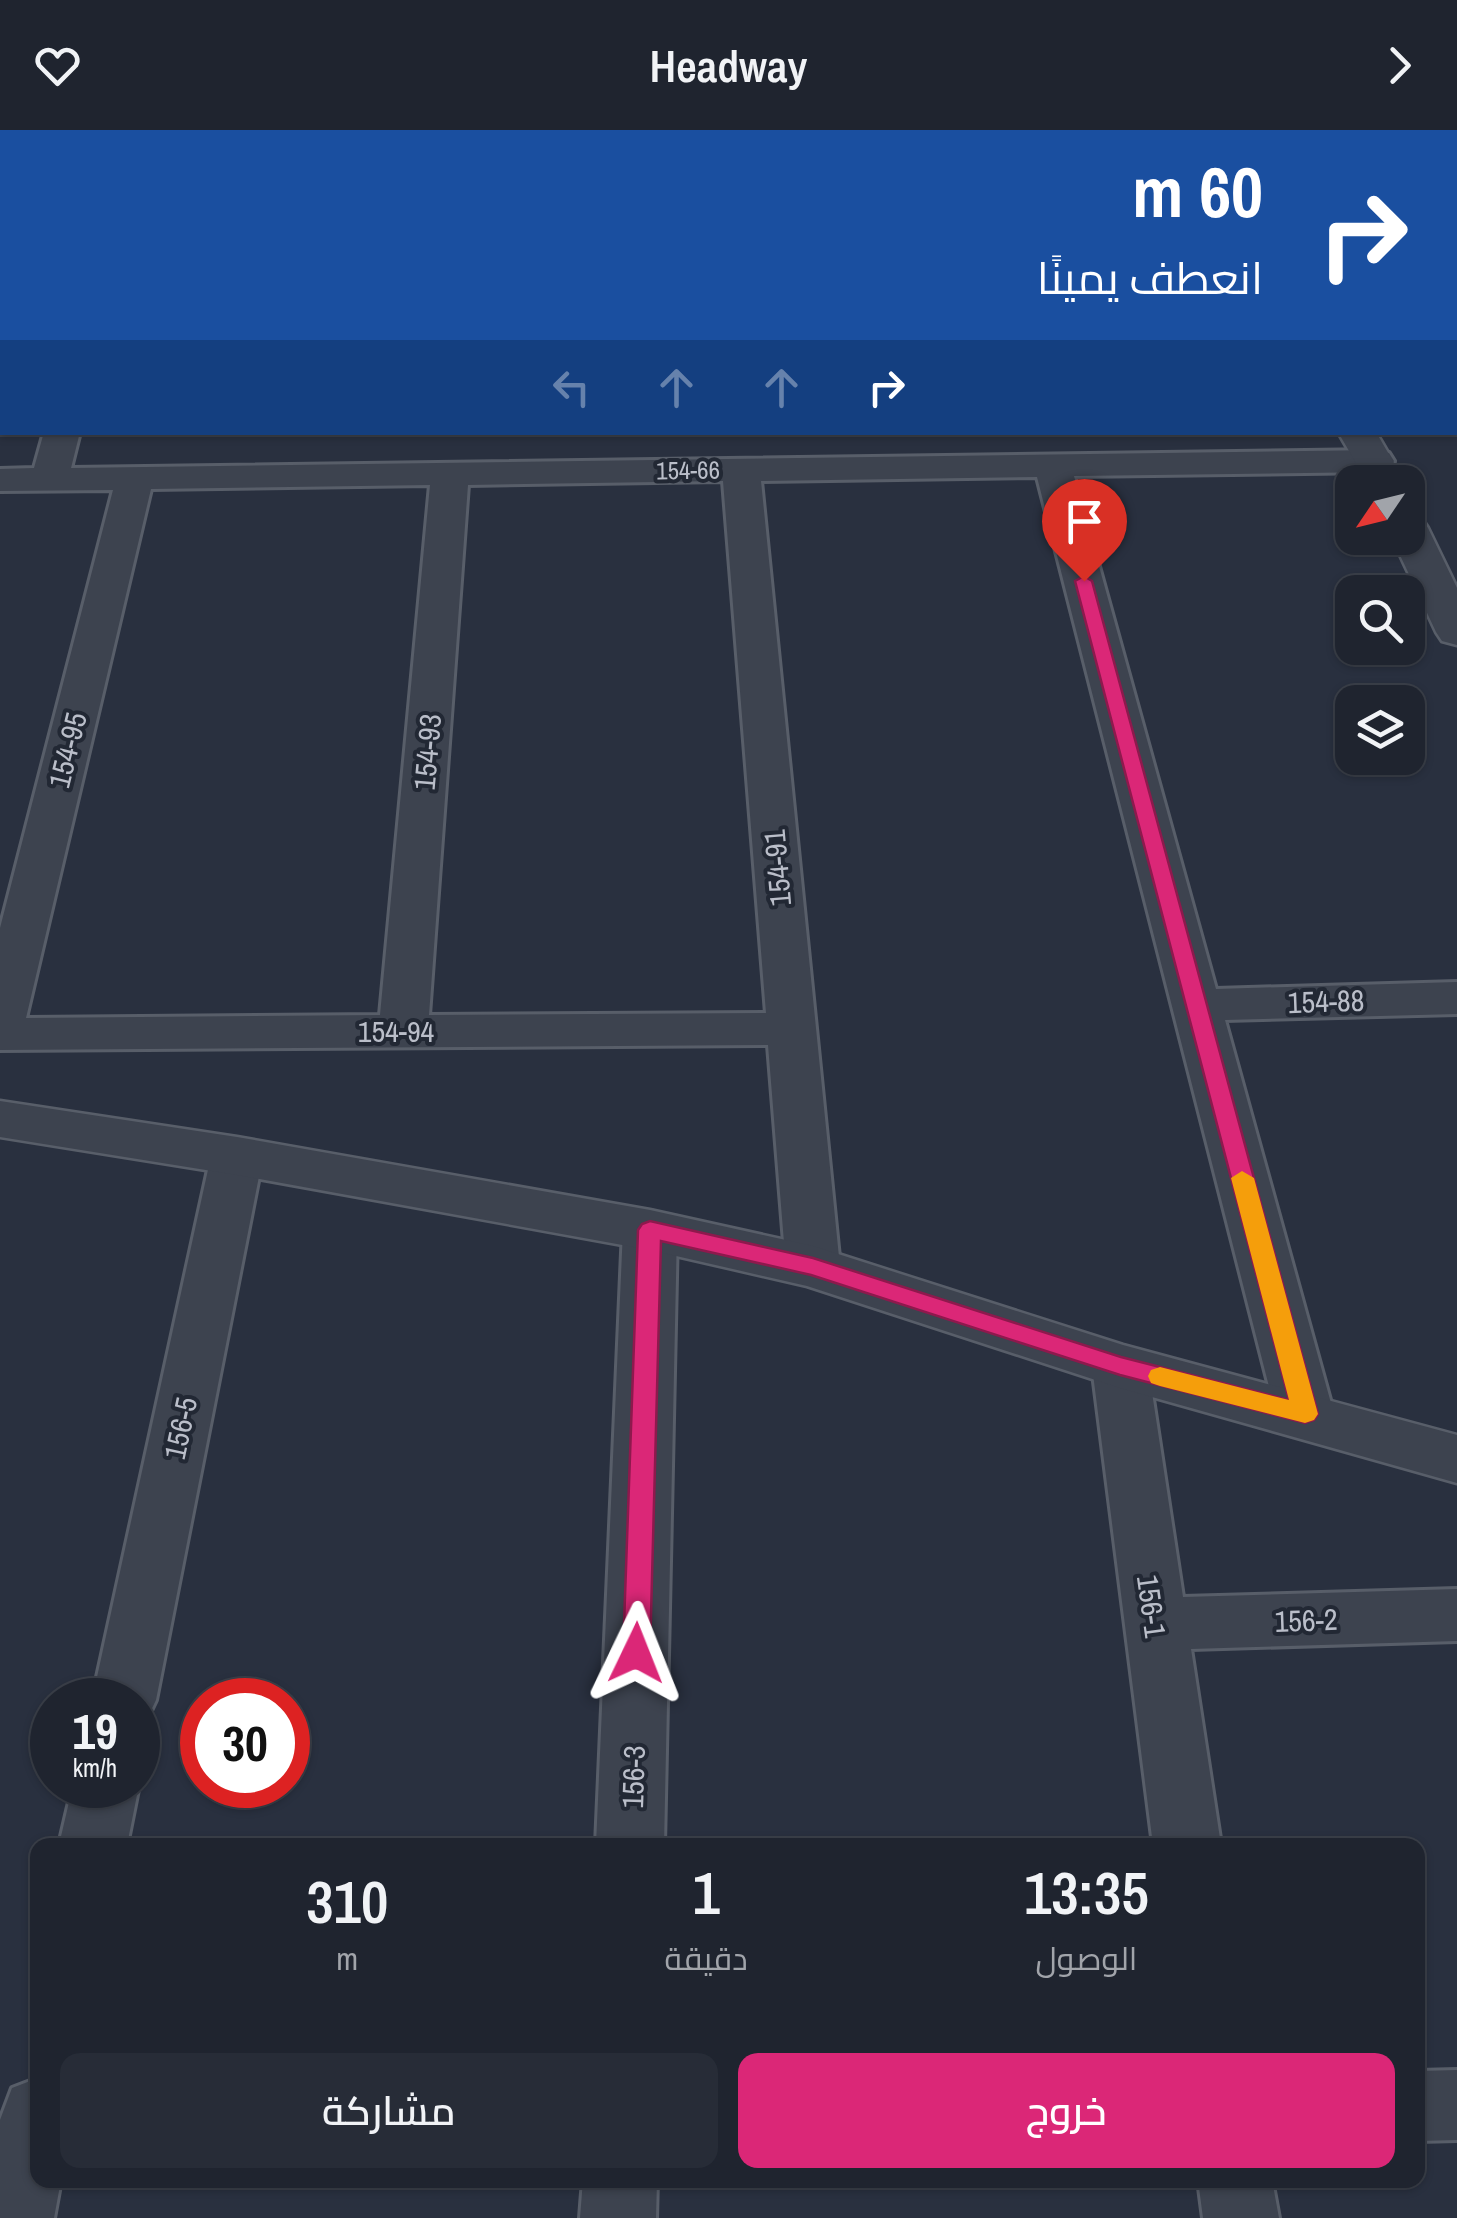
<!DOCTYPE html>
<html lang="ar">
<head>
<meta charset="utf-8">
<style>
	:root { --surface:#1f242f; --page:#272c37; --text:#f1f3f6; --muted:#a1a4aa; --line:#3c414b; --accent:#db2777 }
	body { margin:0; font-family:"Archivo Narrow",Cairo,sans-serif; background:var(--page); color:var(--text); direction:rtl; height:100vh; display:flex; flex-direction:column; font-size:38px; white-space:nowrap }
	* { box-sizing:border-box; margin:0 }
	p { font-size:32px; color:var(--muted) }
	.icon { flex:none; width:55px; height:55px; fill:none; stroke:currentColor; stroke-width:2; stroke-linecap:round; stroke-linejoin:round }
	.map { position:relative; flex:1; overflow:hidden; direction:ltr }
	.details { position:absolute; left:30px; top:1708px; width:1395px; height:350px; display:flex; flex-direction:column; background:var(--surface); border-radius:20px; box-shadow:0 2px 8px #0004,0 0 0 2px var(--line); direction:rtl }
	.details>* { flex:none }
	.hud { position:absolute; left:0px; top:0px; width:1458px; height:305px; box-shadow:0 2px 8px #0004,0 0 0 2px var(--line); direction:rtl; background:#1a4fa0; color:#fff; overflow:hidden }
	.needle { width:65px; rotate:235deg }
	.tools { position:absolute; left:1335px; top:335px; display:grid; gap:20px }
	.tools a { display:grid; place-items:center; width:90px; height:90px; border-radius:20px; background:var(--surface); box-shadow:0 2px 8px #0004,0 0 0 2px var(--line); font-size:50px }
	.speed { position:absolute; left:30px; top:1548px; display:flex; gap:20px; font-size:50px; font-weight:700; text-align:center }
	.speed>* { display:grid; place-content:center; width:130px; height:130px; border-radius:50%; background:var(--surface); box-shadow:0 2px 8px #0004,0 0 0 2px var(--line); line-height:1 }
	.speed small { font-size:25px; font-weight:400 }
	.speed .limit { border:15px solid #d22; background:#fff; color:#111 }
	.pin { position:absolute; display:grid; place-items:center; width:85px; height:85px; color:#fff; margin:-102px -42px; border-radius:50% 50% 50% 0; rotate:-45deg; box-shadow:0 0 10px #0007 }
	.pin .icon { rotate:45deg }
	.me { position:absolute; width:110px; margin:-55px; rotate:2deg; stroke-linejoin:round; filter:drop-shadow(0 0 8px #0008) }
	.turn { display:flex; align-items:center; gap:35px; height:210px; padding:0 30px; font-size:45px }
	.turn .icon { width:130px; height:130px; stroke-width:2.5 }
	.turn b { display:block; font-size:70px; line-height:85px }
	.lanes { display:flex; align-items:center; height:95px; padding:0 30px; background:#0003; justify-content:center; gap:50px; direction:ltr }
	.lanes .off { opacity:.35 }
	.eta { display:flex; justify-content:space-evenly; align-items:center; height:170px; text-align:center }
	.eta b { font-size:60px; font-weight:600; line-height:70px }
	.cta { display:flex; gap:20px; margin-top:auto; padding:20px 30px }
	.cta a { flex:1; height:115px; border-radius:20px; background:var(--accent); color:#fff; font-size:40px; font-weight:600; line-height:115px; text-align:center }
	.cta a+a { background:var(--page); color:var(--text) }
	header { display:flex; justify-content:space-between; align-items:center; height:130px; padding:0 30px; background:var(--surface); font-size:45px; font-weight:600 }
	.map>svg:first-child { display:block }
	.lines { fill:none; stroke-linecap:round; stroke-linejoin:round }
	.minor-casing { stroke:#585e69; stroke-width:6 }
	.tertiary-casing { stroke:#585e69; stroke-width:5 }
	.minor { fill:#3d434f; fill-rule:evenodd }
	.tertiary { fill:#3d434f; fill-rule:evenodd }
	.route { fill:#db2777; stroke:#8e194d; stroke-width:2.5 }
	.slow { fill:#f59e0b }
	.labels { text-anchor:middle; dominant-baseline:central; stroke-width:8; stroke-linejoin:round; paint-order:stroke }
	.far-street-label { font-size:25px; fill:#babec9; stroke:#222834 }
	.street-label { font-size:30px; fill:#babec9; stroke:#222834 }
</style>
</head>
<body>
<header><svg class="icon" aria-label="forward" viewBox="0 0 24 24"><path d="M9 5l7 7-7 7"/></svg>Headway<svg class="icon" aria-label="heart" viewBox="0 0 24 24"><path d="M12 20l-8-8c-3-5 5-10 8-4 3-6 11-1 8 4z"/></svg></header>
<div class="map">
<svg width="1457" height="2088" viewBox="0 0 1457 2088">
	<rect width="100%" height="100%" fill="#29303f"/>
	<g class="lines">
		<defs>
			<path id="minor" d="M401 0H431V2H401Z
				M643 0H673V2H643Z
				M897 0H927V2H897Z
				M1455 77H1457V96H1455Z
				M0 178H2V198H0Z
				M1455 212H1457V232H1455Z
				M44 302H80L71 338 1376 320 1389 323 1394 331 1389 339 1376 342 1074 346 1216 859 1457 852V884L1225 890 1334 1284 1325 1300 1305 1306 1285 1300 1276 1284 1037 347 761 351 840 1137 832 1151 813 1157 794 1151 786 1137 768 915 0 920V798L113 360 0 361V339L34 338ZM723 351 766 883 429 885 468 355ZM430 355 380 885 26 888 151 359Z
				M237 1008 255 1013 263 1026 156 1570 147 1589 138 1592V1570H92L211 1026 219 1013Z
				M650 1081 669 1086 677 1100 664 1715H596L623 1100 631 1086Z
				M1120 1215 1140 1221 1148 1236 1183 1467 1457 1459V1511L1191 1519 1221 1715H1153L1092 1236 1100 1221Z
				M138 1652 139 1655 127 1715H59L73 1655H138Z
				M1457 1940V2010L1418 2011V1941Z
				M38 1948V2050H61L54 2088H0V1990L12 1958Z
				M583 2050H657L656 2088H580Z
				M1198 2050H1272L1279 2088H1203Z"/>
			<path id="tertiary" d="M1190 0H1222L1223 2H1192Z
				M1338 302H1376L1405 352H1367Z
				M1408 386 1422 389 1428 398 1457 458V515L1442 511 1436 502 1392 408H1408Z
				M0 971 237 1007 650 1080 813 1116 1123 1215 1457 1305V1353L1120 1258 807 1156 650 1120 237 1045 0 1007Z"/>
		</defs>
		<use href="#minor" class="minor-casing"/>
		<use href="#tertiary" class="tertiary-casing"/>
		<use href="#minor" class="minor"/>
		<use href="#tertiary" class="tertiary"/>
	</g>
	<path class="route" d="M1084 446 1092 451 1318 1284 1314 1290 1305 1293 1120 1245 811 1145 661 1111 650 1523 646 1531 636 1534 627 1531 623 1523 638 1100 642 1094 650 1091 813 1128 1121 1227 1289 1270 1075 451Z"/>
	<path class="slow" d="M1242 1041 1254 1048 1318 1284 1314 1290 1305 1293 1160 1256 1151 1253 1148 1246 1151 1240 1160 1237 1289 1270 1231 1048Z"/>
	<g class="labels">
		<g class="far-street-label">
			<text transform="translate(688 340) rotate(-1)">154-66</text>
		</g>
		<g class="street-label">
			<text transform="translate(67 620) rotate(-76)">154-95</text>
			<text transform="translate(427 622) rotate(-85)">154-93</text>
			<text transform="translate(777 738) rotate(-95)">154-91</text>
			<text transform="translate(1326 871) rotate(-2)">154-88</text>
			<text x="396" y="901">154-94</text>
			<text transform="translate(180 1298) rotate(-78)">156-5</text>
			<text transform="translate(1152 1476) rotate(82)">156-1</text>
			<text transform="translate(1306 1490) rotate(-2)">156-2</text>
			<text transform="translate(633 1647) rotate(-88)">156-3</text>
		</g>
	</g>
</svg>
<div class="tools">
<a><svg class="needle" viewBox="-14 -14 28 28"><path d="M0-13l5 13h-10z" fill="#e53935"/><path d="M0 13l5-13h-10z" fill="#a1a4aa"/></svg></a>
<a><svg class="icon" aria-label="search" viewBox="0 0 24 24"><circle cx="10" cy="10" r="6"/><path d="M15 15l6 6"/></svg></a>
<a><svg class="icon" aria-label="layers" viewBox="0 0 24 24"><path d="M12 4l9 5-9 5-9-5zM3 14l9 5 9-5"/></svg></a>
</div>
<div class="speed"><div>19<small>km/h</small></div><div class="limit">30</div></div>
<div class="pin" style="left:1084px;top:451px;background:#d93025"><svg class="icon" aria-label="arrive" viewBox="0 0 24 24"><path d="M6 21V4h12l-3 4 3 4H6"/></svg></div>
<svg class="me" style="left:636px;top:1523px" viewBox="-20 -20 40 40"><path d="M0-17L14 15 0 8-14 15z" fill="#db2777" stroke="#fff" stroke-width="4"/></svg>
<div class="hud">
<div class="turn"><svg class="icon" aria-label="right" viewBox="0 0 24 24"><path d="M7 20v-9h11M14 6l5 5-5 5"/></svg><div><b>60 m</b>انعطف يمينًا</div></div>
<div class="lanes"><svg class="icon off" aria-label="left" viewBox="0 0 24 24"><path d="M17 20v-9H6M10 6l-5 5 5 5"/></svg><svg class="icon off" aria-label="ahead" viewBox="0 0 24 24"><path d="M12 20V5M6 11l6-6 6 6"/></svg><svg class="icon off" aria-label="ahead" viewBox="0 0 24 24"><path d="M12 20V5M6 11l6-6 6 6"/></svg><svg class="icon" aria-label="right" viewBox="0 0 24 24"><path d="M7 20v-9h11M14 6l5 5-5 5"/></svg></div>
</div>
<section class="details">
<div class="eta">
<div><b>13:35</b><p>الوصول</p></div>
<div><b>1</b><p>دقيقة</p></div>
<div><b>310</b><p>m</p></div>
</div>
<div class="cta"><a>خروج</a><a>مشاركة</a></div>
</section>
</div>
</body>
</html>
